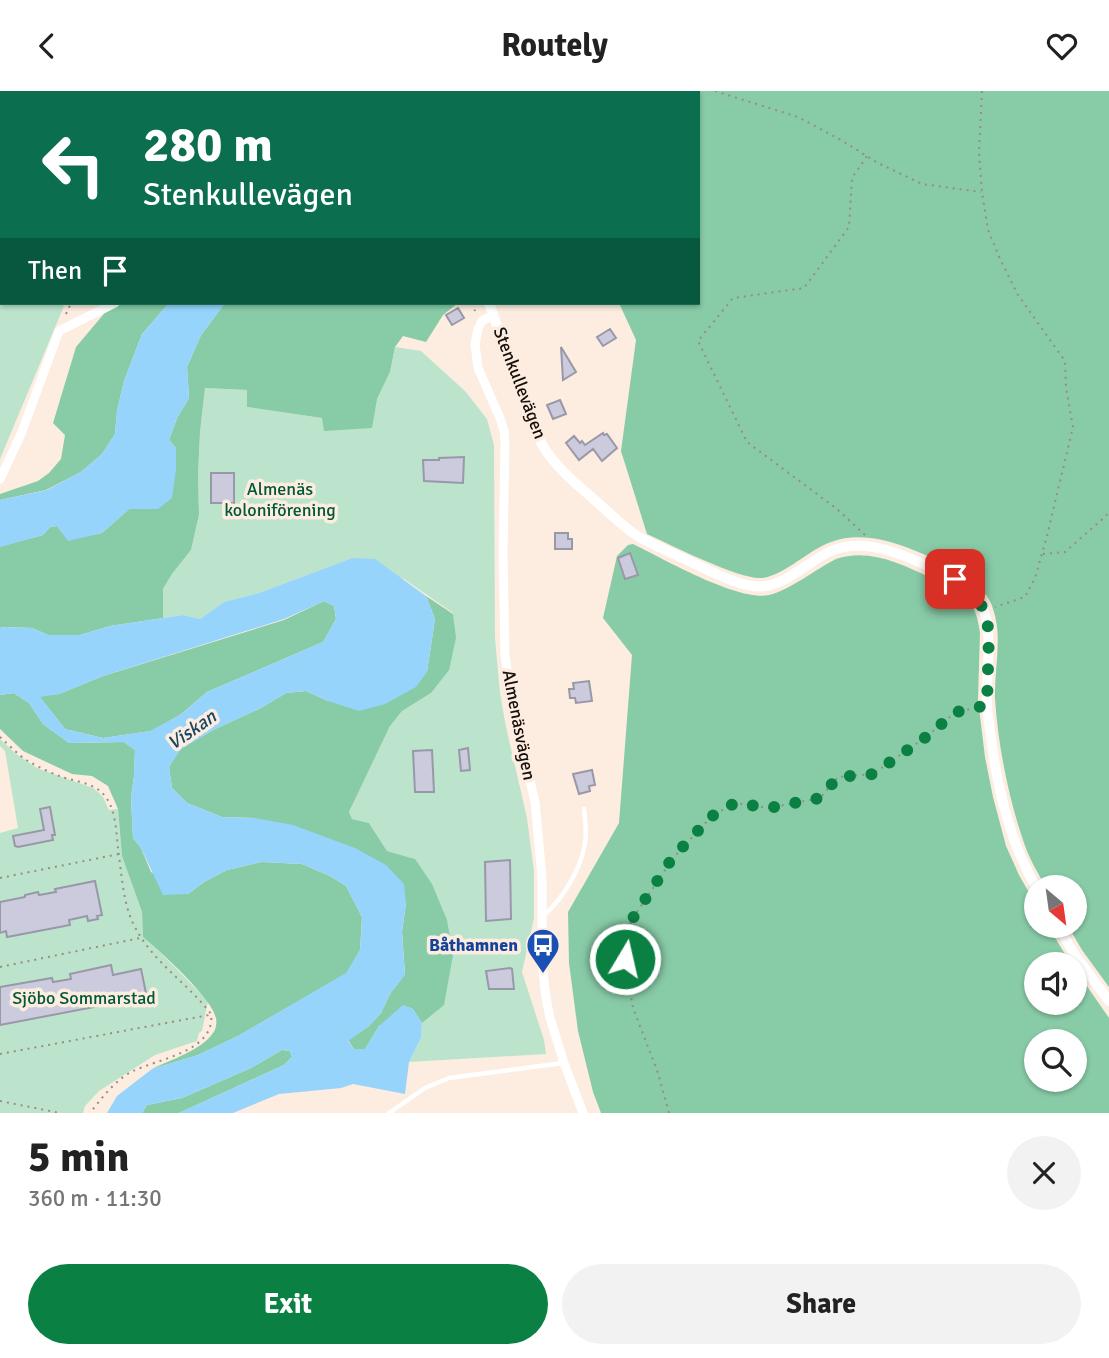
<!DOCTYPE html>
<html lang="en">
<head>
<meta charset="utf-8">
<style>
	:root { --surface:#fff; --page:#f2f2f2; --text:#222; --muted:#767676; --accent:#0b8043 }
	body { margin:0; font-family:Signika,sans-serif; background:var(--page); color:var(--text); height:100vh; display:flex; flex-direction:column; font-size:26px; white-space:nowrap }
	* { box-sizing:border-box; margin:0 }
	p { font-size:23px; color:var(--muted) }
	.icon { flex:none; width:38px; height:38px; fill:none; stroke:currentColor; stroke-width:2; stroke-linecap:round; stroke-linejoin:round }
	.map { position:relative; height:1022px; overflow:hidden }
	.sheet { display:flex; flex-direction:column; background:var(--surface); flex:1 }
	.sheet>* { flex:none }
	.top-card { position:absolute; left:0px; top:0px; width:700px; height:214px; box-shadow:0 2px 5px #0004; background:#0b6e4f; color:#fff; overflow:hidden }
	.needle { width:46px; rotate:151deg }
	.tools { position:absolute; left:1024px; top:784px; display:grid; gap:14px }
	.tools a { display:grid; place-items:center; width:63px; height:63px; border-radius:50%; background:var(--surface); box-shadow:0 2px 5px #0004; font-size:35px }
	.pin { position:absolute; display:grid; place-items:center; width:60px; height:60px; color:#fff; margin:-30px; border-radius:14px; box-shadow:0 4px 10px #0006 }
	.me { position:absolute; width:77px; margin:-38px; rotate:9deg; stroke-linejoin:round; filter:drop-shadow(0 0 5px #0008) }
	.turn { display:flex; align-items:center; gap:24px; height:147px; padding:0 28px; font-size:32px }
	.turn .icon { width:91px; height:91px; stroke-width:2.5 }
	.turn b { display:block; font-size:49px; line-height:60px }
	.then { display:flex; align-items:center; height:66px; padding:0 28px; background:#0003; gap:14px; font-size:26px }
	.round { display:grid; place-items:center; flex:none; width:74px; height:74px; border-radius:37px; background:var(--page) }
	.summary { display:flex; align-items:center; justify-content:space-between; height:119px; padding:0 28px }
	h1 { font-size:42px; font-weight:700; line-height:52px }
	.primary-button { display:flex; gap:14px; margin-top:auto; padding:14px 28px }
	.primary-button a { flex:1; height:80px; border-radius:42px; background:var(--accent); color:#fff; font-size:28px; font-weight:700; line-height:80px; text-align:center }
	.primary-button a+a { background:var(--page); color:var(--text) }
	header { display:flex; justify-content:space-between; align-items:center; height:91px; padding:0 28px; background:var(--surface); font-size:32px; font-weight:700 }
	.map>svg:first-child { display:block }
	.green { fill:#bce4cd }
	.forest { fill:#88cba7; fill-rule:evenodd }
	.water { fill:#96d4fc; fill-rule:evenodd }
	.building { fill:#cccbdd; stroke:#9998a9; stroke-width:2 }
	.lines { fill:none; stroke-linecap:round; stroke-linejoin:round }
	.path { stroke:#988c83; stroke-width:2; stroke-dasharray:2 5; stroke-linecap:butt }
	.service { stroke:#fff; stroke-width:4.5 }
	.minor { stroke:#fff; stroke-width:9 }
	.tertiary { stroke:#fff; stroke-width:10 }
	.route { stroke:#0b8043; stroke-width:12; stroke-dasharray:0 21.6 }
	.labels { text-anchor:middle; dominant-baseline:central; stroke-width:7; stroke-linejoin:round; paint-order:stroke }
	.street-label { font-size:18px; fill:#16100c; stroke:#fdece0 }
	.park-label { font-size:18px; fill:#005838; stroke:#fdece0 }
	.transit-label { font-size:18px; font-weight:bold; fill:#164399; stroke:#fdece0; text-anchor:end }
	.water-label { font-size:19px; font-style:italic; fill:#174762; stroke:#fdece0 }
</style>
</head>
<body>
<header><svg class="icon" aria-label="back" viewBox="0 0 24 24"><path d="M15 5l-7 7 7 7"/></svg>Routely<svg class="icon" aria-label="heart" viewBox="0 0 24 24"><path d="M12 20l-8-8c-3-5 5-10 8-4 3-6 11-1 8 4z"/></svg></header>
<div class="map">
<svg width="1109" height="1022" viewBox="0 0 1109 1022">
	<rect width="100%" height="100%" fill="#fdece0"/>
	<path class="green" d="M0 189H2V212H56L64 215 0 368Z
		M395 256 421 260 465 300 487 328 494 354 495 547 500 602 506 636 527 727 534 780V827L522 881 544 949 546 963 409 971 421 947 422 932 444 913 415 768 387 760 369 732 352 728 349 721 390 635 402 620 431 602 453 522 404 488 352 467 259 502 224 511 200 528 183 524 163 527V498L172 483 191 459 199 424 198 384 200 341 205 297 247 299V316L322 327 377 308 390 281Z
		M0 648 15 662 37 677 93 697 98 701 103 706 109 719 118 718 122 765 142 821 143 846 159 860 208 910 202 940 199 942 197 950 155 964 99 1000 85 1015 83 1022H0V742L18 737 5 660 0 655Z"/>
	<path class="forest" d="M602 0H1109V896L1082 859 1068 835H1074V796H1046C1037 781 1028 765 1023 749 1008 705 998 653 995 608 994 578 1003 546 993 518 990 506 980 496 971 489 959 480 947 474 934 468 899 452 859 436 822 455 804 464 780 486 761 487 738 488 671 454 647 443L621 360 636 249 619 212H698V2H602Z
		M113 212H169L142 243 124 290 117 320 115 343 102 363 81 381 46 399 0 409V403L38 390 49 382 61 368 65 344 53 332 76 256Z
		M225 212H468L466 213H457L443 224 426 251 403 245 395 256 390 281 377 308 372 337 324 340 322 327 247 316V299L205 297 200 341 198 384 199 424 191 459 172 483 163 498V527L110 535 80 544H48L32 537 5 536 0 537V456L2 455 43 444 50 436 57 435 68 449 102 442 129 418H158L176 378V357L169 349 177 327 189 307 187 276 201 244Z
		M633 453C662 467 738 511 769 504 790 499 816 478 836 468 868 457 900 472 929 486 942 492 956 497 966 508 976 517 978 529 980 542L978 609 985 666 993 706 1006 755 1019 784 1036 814V835H1048L1071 873H1036V912H1074L1075 878 1109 927V1022H601L593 1001 578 940 569 872 568 821 619 732 632 564 603 527 617 465 628 454ZM1036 950H1074V989H1036Z
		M426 505 453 523 456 547 449 579 431 602 402 620 390 635 349 721 352 728 369 732 387 760 415 768 432 793 447 829 453 864 444 914 422 932 412 917 379 935 365 958H354L348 949 368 936 381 922 390 903 405 883 402 841 406 812 255 727 222 726 187 712 172 697 169 676 180 658 215 638 261 617 286 602 306 600 328 610 427 581 435 528Z
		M324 510 334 515 336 528 323 551 207 601 180 624 151 640 103 647 65 638 39 605 59 603 103 585 284 529Z
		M14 602 29 612 43 633 69 652 124 651 135 659 134 685 131 707 133 747 141 757 151 781 188 803 204 791 227 779 262 771 302 773 330 785 346 795 362 826 360 859 347 882 238 945 198 964 152 978C170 969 202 959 213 942 216 938 217 932 216 927 212 907 160 860 143 846L142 821 122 765 118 718 108 695 92 685 72 683 23 660 0 638V604Z
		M282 959 290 960 292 966 284 974 179 1022H142L147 1014 182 1007 251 977Z"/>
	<path class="water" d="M169 212H225L201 244 187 276 189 307 177 327 169 349 176 357V378L172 407 158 418H129L102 442 68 450 57 435 50 436 43 444 0 456V409L47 399 81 381 102 363 115 343 117 320 124 290 142 243Z
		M352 467 375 468 426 505 435 528 427 581 416 596 385 613 359 620 328 610 306 600 286 602 261 617 215 638 181 658 169 676 172 697 187 712 222 726 255 727 293 734 355 757 386 774 404 793 406 812 402 841 405 884 390 903 381 922 368 936 348 950 354 958H365L379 935 403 914 412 917 422 932 421 947 409 971 405 1003 353 993 341 997 279 1003 233 1022H179L284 974 292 966 290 960 282 959 251 977 182 1007 147 1014 142 1022H107L117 1005 152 978 198 964 238 945 346 882 360 859 362 826 346 795 330 785 302 773 262 771 227 779 204 791 188 803 163 804 141 757 133 747 131 707 134 685 135 659 124 651 69 652 43 633 29 612 14 602 0 604V537L5 536 32 537 48 544H80L110 535 183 524 200 528 224 511 259 502ZM324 510 334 515 336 528 323 551 207 601 180 624 150 640 103 647 65 638 40 606 59 603 103 585 284 528Z"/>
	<path class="building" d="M458 217 464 227 452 234 446 224Z
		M610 238 616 247 603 255 597 246Z
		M561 256 576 281 563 289Z
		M560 309 566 323 553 328 547 314Z
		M603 342 604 344 607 343 617 357 602 370 593 358 579 369 566 352 574 345 580 352 582 350 585 354Z
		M464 366 463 392 424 390 423 369H439V367Z
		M211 382H234V412H211Z
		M555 442H568V448H572V458H555Z
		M630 462 638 484 625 488 618 467Z
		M589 590 592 610 576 612 575 607H570L569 598H574L573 592Z
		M468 657 470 679 461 680 459 659Z
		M432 659 434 701H415L413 660Z
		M592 679 595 694 589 695 590 700 579 703 573 683Z
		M50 716 55 744H52L53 749 18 756 15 755 13 745 44 739 40 718Z
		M510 769 511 828 486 830 485 771Z
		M95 790 102 824 97 825 98 828 88 830 87 825 69 829 70 834 7 846 6 840 0 842V811L25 806V804L38 801 39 804 56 801 55 798Z
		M111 874 113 884 141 878 148 912 133 914 131 904 114 908 115 912 0 934V896L52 887 53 891 71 888 70 883Z
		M510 877 512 878 514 898H489L486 880Z"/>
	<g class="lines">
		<path class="path" d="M715 0 798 26 841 49 878 72 922 93 981 101
			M982 0 979 62 982 101 988 139 1000 168 1018 204 1065 270 1066 297 1073 336 1047 445 1035 487 1025 506 995 516
			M5 2 6 0
			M162 2 163 0
			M665 2 670 0
			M0 16 2 12
			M0 186 2 187
			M63 212 69 214
			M472 212 475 220
			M66 223 71 212
			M865 444 837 418 747 351 698 250 733 207 804 197 849 136 852 87 867 65
			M1043 463 1065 461 1106 425 1109 419
			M0 646C9 654 18 664 28 670 38 676 51 682 62 686 77 691 95 692 105 705 116 719 116 740 118 757 121 779 123 810 132 830 150 870 186 890 211 923 216 960 158 968 133 980 115 989 102 1007 90 1022
			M0 787 119 763
			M0 876 140 847
			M0 963 209 924
			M0 1010 60 1022
			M669 1022 658 982 633 917 625 868 631 830 673 767 712 725 735 712 769 717 820 707 838 686 873 683 926 646 956 621 976 617"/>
		<path class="service" d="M635 2V0
			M543 825C563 808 581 778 585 752 587 741 585 730 584 718
			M389 1022 425 997 449 987 563 972"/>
		<path class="minor" d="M321 0 322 2
			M493 224 482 230 478 238 475 253 478 277 500 327 504 340 505 352 503 462 505 564 512 614 535 711 542 786V871L546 907 550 927 564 972 583 1022
			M0 388 21 343 59 240 115 212"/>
		<path class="tertiary" d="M457 2 458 0
			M489 212C499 240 508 268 519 297 526 316 532 337 543 355 556 377 579 395 598 412 611 423 624 437 639 446 656 455 674 463 691 471 710 480 745 499 766 495 787 492 811 469 831 460 864 446 902 463 932 477 946 484 961 490 973 502 998 527 985 580 987 614 988 629 991 645 993 661 1000 708 1012 755 1036 796
			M1058 835 1075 864 1109 910"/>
	</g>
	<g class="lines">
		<path class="route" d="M625 868 631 830 673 766 712 725 735 712 769 717 820 707 838 686 873 683 926 646 956 621 987 614 989 542 986 525 984 519 974 502 955 488"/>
	</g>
	<defs>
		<symbol id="bus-pin" viewBox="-11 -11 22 30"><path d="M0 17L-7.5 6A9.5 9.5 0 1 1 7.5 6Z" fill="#1a4fb4" stroke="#fdece0"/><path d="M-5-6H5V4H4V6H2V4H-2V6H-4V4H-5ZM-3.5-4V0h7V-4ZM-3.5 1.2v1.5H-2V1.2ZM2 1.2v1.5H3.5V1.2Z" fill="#fff"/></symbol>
	</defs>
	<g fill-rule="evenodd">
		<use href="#bus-pin" x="524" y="835" width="38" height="52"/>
	</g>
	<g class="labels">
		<g class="street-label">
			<text transform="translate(520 292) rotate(69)">Stenkullevägen</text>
			<text transform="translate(519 634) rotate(79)">Almenäsvägen</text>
		</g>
		<g class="park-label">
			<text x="280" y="398">Almenäs<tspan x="280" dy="21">koloniförening</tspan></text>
			<text x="84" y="907">Sjöbo Sommarstad</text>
		</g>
		<g class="transit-label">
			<text x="518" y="854">Båthamnen</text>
		</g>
		<g class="water-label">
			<text transform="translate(192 639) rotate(-35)">Viskan</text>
		</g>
	</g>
</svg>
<div class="tools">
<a><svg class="needle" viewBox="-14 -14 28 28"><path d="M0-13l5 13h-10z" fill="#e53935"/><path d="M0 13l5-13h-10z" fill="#767676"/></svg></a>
<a><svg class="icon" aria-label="sound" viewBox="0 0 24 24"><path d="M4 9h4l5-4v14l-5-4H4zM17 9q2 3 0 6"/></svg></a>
<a><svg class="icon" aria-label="search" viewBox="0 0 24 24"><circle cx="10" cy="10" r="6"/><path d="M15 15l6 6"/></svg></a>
</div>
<div class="pin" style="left:955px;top:488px;background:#d93025"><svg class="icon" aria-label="arrive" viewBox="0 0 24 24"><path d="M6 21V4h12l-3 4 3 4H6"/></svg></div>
<svg class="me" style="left:625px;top:868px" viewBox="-20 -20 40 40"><circle r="17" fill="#0b8043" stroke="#fff" stroke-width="3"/><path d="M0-11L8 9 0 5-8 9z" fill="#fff"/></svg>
<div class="top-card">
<div class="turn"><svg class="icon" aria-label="left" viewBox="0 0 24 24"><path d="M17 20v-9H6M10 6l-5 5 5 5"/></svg><div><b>280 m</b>Stenkullevägen</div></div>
<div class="then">Then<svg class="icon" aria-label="arrive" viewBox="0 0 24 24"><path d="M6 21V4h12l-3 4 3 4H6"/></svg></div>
</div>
</div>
<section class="sheet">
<div class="summary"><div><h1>5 min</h1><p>360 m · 11:30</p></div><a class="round"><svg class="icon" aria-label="close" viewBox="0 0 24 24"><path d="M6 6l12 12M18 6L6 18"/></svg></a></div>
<div class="primary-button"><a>Exit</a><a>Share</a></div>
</section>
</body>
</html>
